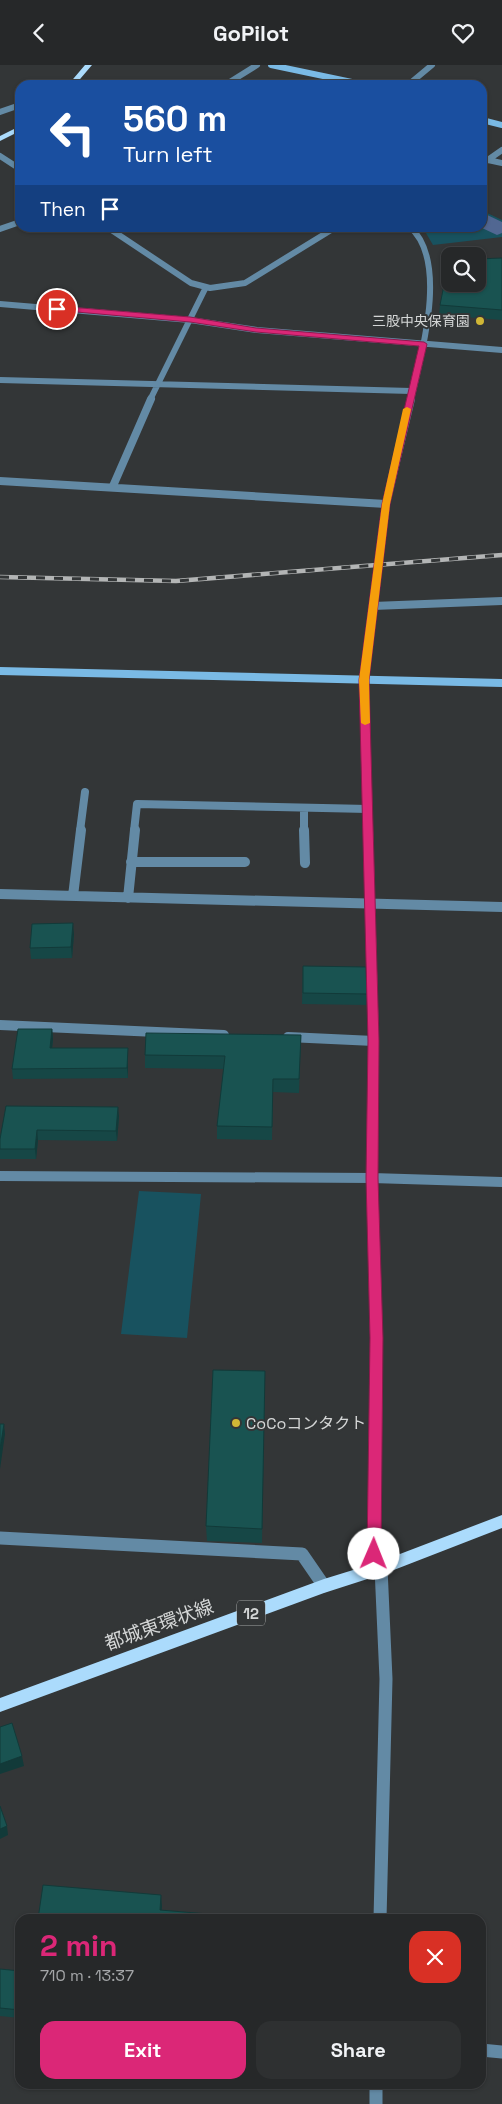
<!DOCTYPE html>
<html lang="en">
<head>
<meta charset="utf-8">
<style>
	:root { --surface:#262829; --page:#2e3031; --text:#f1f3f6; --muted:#a4a6a8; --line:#424446; --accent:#db2777 }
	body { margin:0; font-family:"Space Grotesk","Noto Sans JP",sans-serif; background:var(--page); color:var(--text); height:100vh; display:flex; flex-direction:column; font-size:19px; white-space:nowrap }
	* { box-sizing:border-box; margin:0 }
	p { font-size:16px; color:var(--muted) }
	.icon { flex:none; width:28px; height:28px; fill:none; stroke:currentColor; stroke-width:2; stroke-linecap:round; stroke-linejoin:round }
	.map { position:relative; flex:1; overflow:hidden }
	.details { position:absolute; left:15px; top:1849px; width:471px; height:175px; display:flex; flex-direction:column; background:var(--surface); border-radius:15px; box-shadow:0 1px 4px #0004,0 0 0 1px var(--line) }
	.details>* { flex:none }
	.top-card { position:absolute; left:15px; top:15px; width:472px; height:152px; border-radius:15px; box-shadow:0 1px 4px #0004,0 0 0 1px var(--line); background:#1a4fa0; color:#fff; overflow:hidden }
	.fabs { position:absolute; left:441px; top:182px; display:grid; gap:10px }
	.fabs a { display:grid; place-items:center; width:45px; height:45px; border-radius:10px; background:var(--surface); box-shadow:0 1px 4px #0004,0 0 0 1px var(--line); font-size:25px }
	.pin { position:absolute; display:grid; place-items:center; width:42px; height:42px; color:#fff; margin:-21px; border:2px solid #fff; border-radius:50%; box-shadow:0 1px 5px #0007 }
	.me { position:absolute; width:55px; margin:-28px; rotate:1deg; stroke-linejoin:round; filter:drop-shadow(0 0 4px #0008) }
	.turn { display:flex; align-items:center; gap:18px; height:105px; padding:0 25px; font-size:22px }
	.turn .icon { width:65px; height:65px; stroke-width:2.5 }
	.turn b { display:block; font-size:35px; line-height:42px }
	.then { display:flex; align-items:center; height:48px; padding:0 25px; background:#0003; gap:10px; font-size:19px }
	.round { display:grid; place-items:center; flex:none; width:52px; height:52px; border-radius:15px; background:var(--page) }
	.summary { display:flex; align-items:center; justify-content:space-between; height:85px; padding:0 25px }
	h1 { font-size:30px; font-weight:700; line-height:38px; color:var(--accent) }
	.button { display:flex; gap:10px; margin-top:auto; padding:10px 25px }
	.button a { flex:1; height:58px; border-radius:15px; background:var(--accent); color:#fff; font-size:20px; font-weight:700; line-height:58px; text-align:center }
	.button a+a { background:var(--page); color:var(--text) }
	header { display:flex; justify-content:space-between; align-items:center; height:65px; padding:0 25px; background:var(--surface); font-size:22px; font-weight:700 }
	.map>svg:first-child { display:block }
	.green { fill:#18525f }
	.water { fill:#516792 }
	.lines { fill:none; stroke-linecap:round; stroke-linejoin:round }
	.street-far3 { stroke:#638aa5; stroke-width:6 }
	.street-far2 { stroke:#638aa5; stroke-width:8 }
	.street-far1 { stroke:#638aa5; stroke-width:10 }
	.street { stroke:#638aa5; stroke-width:13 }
	.secondary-far1 { stroke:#7abae5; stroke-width:6 }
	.secondary { stroke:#7abae5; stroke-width:8 }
	.primary { fill:#abdbfc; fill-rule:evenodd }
	.rail-casing { stroke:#b3b5b5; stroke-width:4.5 }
	.rail { stroke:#333637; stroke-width:3; stroke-dasharray:9; stroke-linecap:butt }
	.wall { fill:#164746 }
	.shaded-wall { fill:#123a39 }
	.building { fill:#195351; stroke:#123a39 }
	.route { fill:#db2777; stroke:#8e194d }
	.slow { fill:#f59e0b }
	.poi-dot { fill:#d1b736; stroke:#333637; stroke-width:2 }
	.labels { text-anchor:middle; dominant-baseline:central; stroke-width:4; stroke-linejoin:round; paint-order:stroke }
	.far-poi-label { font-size:14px; fill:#d4d6d6; stroke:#333637; text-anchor:end }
	.shield { fill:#333637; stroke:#a4a6a6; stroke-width:1 }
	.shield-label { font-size:15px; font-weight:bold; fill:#d4d6d6 }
	.poi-label { font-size:16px; fill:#d4d6d6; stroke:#333637; text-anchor:start }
	.near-street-label { font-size:19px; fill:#d4d6d6; stroke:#333637 }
</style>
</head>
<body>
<header><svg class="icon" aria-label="back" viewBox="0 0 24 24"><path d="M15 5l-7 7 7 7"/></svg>GoPilot<svg class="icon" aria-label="heart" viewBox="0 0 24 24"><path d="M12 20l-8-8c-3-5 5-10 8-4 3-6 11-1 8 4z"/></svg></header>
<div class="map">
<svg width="502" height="2039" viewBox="0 0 502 2039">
	<rect width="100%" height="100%" fill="#333637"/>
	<path class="green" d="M483 146 502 155V172L433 180 423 163 482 162Z
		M139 1126 201 1129 187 1273 121 1269Z"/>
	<path class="water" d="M483 148 502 157V168L497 170 482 163Z"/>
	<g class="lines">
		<path class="street-far3" d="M225 20 257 0
			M408 20 432 0
			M0 47 20 40
			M0 91 20 104
			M488 95 502 98
			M482 99 502 85
			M107 162 191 218 210 223 245 218 336 162
			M410 162C449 196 421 291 411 335
			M0 164 20 157
			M0 239 190 255 257 265 502 285
			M0 315 411 326
			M150 335 206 222"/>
		<path class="street-far2" d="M0 416 386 439
			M113 421 151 334
			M373 541 502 536
			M304 743V766
			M80 766 85 727
			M134 766 137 739 368 744
			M368 766 364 615 386 439 411 334"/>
		<path class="street-far1" d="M304 765 305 798
			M368 765 374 976 372 1113 376 1322
			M131 797H245
			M0 829 502 842
			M73 831 81 765
			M128 833 135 765
			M0 960 224 970
			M288 972 374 976
			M0 1111 372 1113 502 1117"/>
		<path class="street" d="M376 1321 374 1489 381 1503 386 1614 380 1854
			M0 1473 302 1489 324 1521
			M481 1985 502 1987
			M376 2019V2039"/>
		<path class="secondary-far1" d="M271 0 366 20
			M482 55 502 60"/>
		<path class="secondary" d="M0 606 502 618"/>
		<path class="primary" d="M85 0H92L75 20H68Z
			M20 61V66L0 76V71Z
			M502 1450V1463L386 1508 324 1528 0 1647V1633L324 1514 379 1497Z"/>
		<defs>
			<path id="rail" d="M0 512 176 516 502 490"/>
		</defs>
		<use href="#rail" class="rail-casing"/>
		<use href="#rail" class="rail"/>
	</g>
	<path class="wall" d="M502 193V255L439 250 440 240 445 220 446 209 478 219Z
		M74 869 72 893 31 894 30 883Z
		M303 901 367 929 366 940 302 939Z
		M52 964 53 974 52 983 128 992V1013L13 1014 12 1004Z
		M301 970 299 1028 273 1027 272 1075 217 1074V1061L224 1004 145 1003V990Z
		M6 1041 119 1051 117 1076 38 1075 36 1094H0V1074Z
		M265 1306 262 1478 207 1476 206 1461Z
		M0 1904 20 1906V1953L0 1951Z"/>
	<path class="shaded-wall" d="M73 858 74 869 72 893 71 882Z
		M52 964 53 974 51 993 50 983Z
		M128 983V1013L127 1003Z
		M118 1042 119 1051 117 1076 116 1066Z
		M37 1065 38 1075 36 1094 35 1084Z
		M4 1359 5 1369 0 1404V1384Z
		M22 1691 24 1701 0 1709V1699Z
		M7 1761 8 1770 0 1774V1764Z
		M161 1830 162 1841 161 1854 160 1845Z"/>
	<path class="building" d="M502 193V245L440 240 444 220H447L446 209H450V219H478V194Z
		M73 858 71 882 30 883 32 859Z
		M303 901 366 902 367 929 303 928Z
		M18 964H52L50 983H128L127 1003 12 1004Z
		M146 968 301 970 299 1014H273L272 1062 217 1061 225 991 145 990Z
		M6 1041 118 1042 116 1066 37 1065 35 1084H0V1074Z
		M213 1305 265 1306 262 1464 206 1461Z
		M0 1359H4L0 1384Z
		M12 1658 22 1691 0 1699V1662Z
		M0 1741 7 1761 0 1764Z
		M43 1820 161 1830 160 1845 268 1854H38Z
		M0 1904 20 1906V1945L0 1943Z"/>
	<path class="route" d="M57 241 190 252 256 263 424 277 427 279 390 439 369 615 379 976 378 1113 383 1273 381 1489 379 1494 374 1495 369 1494 367 1489 370 1273 366 1113 368 976 359 615 382 439 419 281 256 267 190 257 54 245V242Z"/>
	<path class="slow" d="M407 342 411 344 390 439 369 615 370 658 365 660 361 658 359 615 382 439 403 344Z"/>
	<g class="poi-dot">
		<circle cx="480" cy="256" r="5"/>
		<circle cx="236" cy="1358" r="5"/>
	</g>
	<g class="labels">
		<g class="far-poi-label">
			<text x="470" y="256">三股中央保育園</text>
		</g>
		<rect class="shield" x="237" y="1535.5" width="28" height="25" rx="4"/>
		<g class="shield-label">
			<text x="251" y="1548">12</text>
		</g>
		<g class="poi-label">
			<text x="246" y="1358">CoCoコンタクト</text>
		</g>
		<g class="near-street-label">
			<text transform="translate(159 1560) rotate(-20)">都城東環状線</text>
		</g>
	</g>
</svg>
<div class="fabs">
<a><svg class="icon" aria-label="search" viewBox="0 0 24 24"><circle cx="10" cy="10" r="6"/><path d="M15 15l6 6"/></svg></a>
</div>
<div class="pin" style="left:57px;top:244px;background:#d93025"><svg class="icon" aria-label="arrive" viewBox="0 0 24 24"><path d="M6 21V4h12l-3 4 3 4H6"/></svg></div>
<svg class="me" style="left:374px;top:1489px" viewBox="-20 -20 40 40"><circle r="19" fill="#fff"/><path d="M0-13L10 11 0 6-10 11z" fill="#db2777"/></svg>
<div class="top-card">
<div class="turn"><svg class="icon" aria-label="left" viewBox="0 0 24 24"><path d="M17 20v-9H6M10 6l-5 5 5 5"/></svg><div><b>560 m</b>Turn left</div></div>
<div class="then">Then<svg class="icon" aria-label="arrive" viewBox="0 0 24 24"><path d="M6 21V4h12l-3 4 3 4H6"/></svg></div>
</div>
<section class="details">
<div class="summary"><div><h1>2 min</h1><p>710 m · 13:37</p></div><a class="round" style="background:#d93025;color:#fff"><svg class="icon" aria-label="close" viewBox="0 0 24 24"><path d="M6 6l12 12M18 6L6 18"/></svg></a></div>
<div class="button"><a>Exit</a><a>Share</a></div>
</section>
</div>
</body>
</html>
